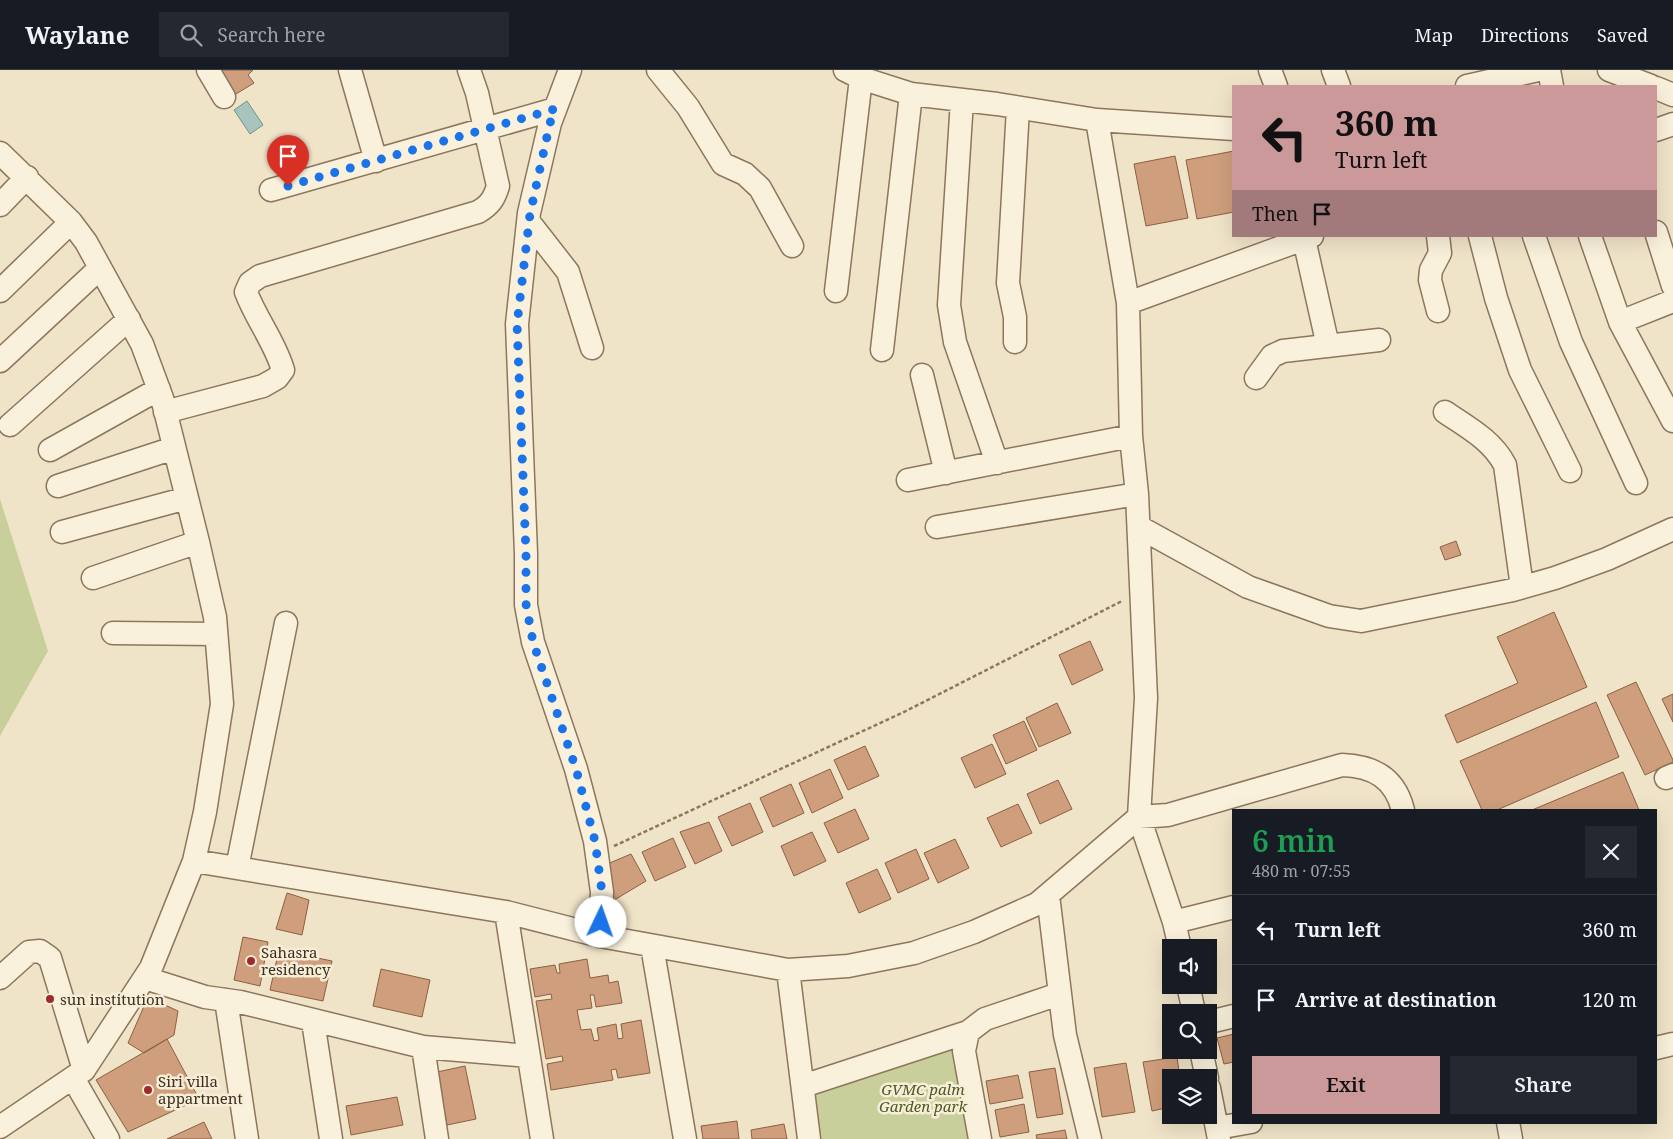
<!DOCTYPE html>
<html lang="en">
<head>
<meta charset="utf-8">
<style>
	:root { --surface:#171b24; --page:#242831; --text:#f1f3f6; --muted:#9ea1a6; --line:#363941; --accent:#cc999b }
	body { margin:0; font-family:"Noto Serif",serif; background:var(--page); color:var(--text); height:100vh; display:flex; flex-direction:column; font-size:19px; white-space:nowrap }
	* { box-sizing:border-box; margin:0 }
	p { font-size:16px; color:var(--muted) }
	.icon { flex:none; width:28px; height:28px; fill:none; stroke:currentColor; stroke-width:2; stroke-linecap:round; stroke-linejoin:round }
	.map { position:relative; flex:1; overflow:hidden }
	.side { position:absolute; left:1232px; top:739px; width:425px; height:315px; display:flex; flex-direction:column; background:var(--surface); border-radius:0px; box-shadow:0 5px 20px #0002 }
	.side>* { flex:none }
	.top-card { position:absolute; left:1232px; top:15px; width:425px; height:152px; border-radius:0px; box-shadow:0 5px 20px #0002; background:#cc999b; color:#111; overflow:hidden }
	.controls { position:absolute; left:1162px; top:869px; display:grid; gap:10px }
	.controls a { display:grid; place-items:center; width:55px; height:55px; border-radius:0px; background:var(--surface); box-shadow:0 5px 20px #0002; font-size:25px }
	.pin { position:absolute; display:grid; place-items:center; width:42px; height:42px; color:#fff; margin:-51px -21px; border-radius:50% 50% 50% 0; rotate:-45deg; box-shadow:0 0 5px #0007 }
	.pin .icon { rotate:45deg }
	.me { position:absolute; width:55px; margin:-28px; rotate:3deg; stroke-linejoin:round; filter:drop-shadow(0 0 4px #0008) }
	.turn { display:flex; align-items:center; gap:18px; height:105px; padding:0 20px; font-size:22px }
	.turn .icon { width:65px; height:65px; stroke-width:2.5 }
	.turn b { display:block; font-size:35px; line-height:42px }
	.then { display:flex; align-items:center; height:48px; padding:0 20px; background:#0003; gap:10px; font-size:19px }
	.round { display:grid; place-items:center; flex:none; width:52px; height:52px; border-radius:0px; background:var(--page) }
	.summary { display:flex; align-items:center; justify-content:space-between; height:85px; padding:0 20px }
	h1 { font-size:30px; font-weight:600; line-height:38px; color:#1e9e55 }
	.button { display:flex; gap:10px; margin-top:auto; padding:10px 20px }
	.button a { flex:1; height:58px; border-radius:0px; background:var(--accent); color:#111; font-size:20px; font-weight:600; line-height:58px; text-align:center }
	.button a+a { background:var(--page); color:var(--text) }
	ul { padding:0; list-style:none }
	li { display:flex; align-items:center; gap:15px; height:70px; padding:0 20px; border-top:1px solid var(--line) }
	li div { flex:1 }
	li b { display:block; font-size:19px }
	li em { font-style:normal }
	header { display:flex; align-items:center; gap:30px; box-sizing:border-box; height:70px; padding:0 25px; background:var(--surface); border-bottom:1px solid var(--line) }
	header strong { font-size:24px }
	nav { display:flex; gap:28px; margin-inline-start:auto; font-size:18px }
	.search { width:350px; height:45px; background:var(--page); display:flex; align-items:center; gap:12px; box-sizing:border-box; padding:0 18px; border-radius:0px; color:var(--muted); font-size:19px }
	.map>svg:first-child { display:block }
	.green { fill:#c9cf9b }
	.water { fill:#a9c4bc; stroke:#6f938a }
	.building { fill:#cf9f7d; stroke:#8d5f41 }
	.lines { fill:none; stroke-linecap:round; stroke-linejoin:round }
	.minor-casing { stroke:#8d765c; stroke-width:25 }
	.path { stroke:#8d765c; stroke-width:2.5; stroke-dasharray:4 2.5; stroke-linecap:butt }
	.minor { stroke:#faf1dc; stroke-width:22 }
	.route { stroke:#1a73e8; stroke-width:9; stroke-dasharray:0 16.2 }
	.poi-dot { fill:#9e2a2b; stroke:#f7eed8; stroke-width:2 }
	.labels { text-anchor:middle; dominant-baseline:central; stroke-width:5; stroke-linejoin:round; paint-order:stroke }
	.poi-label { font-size:15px; fill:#3d2e20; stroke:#f7eed8; text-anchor:start }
	.park-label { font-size:15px; font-style:italic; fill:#4d5a26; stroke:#f7eed8 }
</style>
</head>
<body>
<header>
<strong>Waylane</strong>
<div class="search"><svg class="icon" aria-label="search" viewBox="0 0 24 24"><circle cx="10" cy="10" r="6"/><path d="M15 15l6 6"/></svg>Search here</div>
<nav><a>Map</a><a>Directions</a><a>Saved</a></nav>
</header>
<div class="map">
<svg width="1673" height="1069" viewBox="0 0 1673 1069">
	<rect width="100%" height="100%" fill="#f0e4c8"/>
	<path class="green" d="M0 429 48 581 0 666Z
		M956 974 972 1069H820L810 1019Z"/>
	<path class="water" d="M247 31 263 55 250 64 234 40Z"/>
	<path class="building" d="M215 0H253L248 5 254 13 231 27Z
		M1234 81V142L1197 149 1186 90Z
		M1175 86 1188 148 1146 156 1134 94Z
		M1456 471 1461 485 1445 490 1440 477Z
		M1554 542 1587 617 1457 673 1445 645 1518 613 1497 567Z
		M1090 571 1103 600 1072 615 1059 585Z
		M1636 612 1673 690V692L1645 705 1607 625Z
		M1673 624V652L1662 629Z
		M1596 632 1619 687 1497 740H1482L1460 691Z
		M1057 633 1071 663 1039 677 1026 648Z
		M1024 651 1037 680 1006 694 993 665Z
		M992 674 1006 704 975 718 961 688Z
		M865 676 879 706 848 720 834 690Z
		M830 699 843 728 812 743 799 713Z
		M1623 702 1639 740H1532Z
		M1058 710 1072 739 1040 754 1027 724Z
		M791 714 804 743 773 757 760 728Z
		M750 733 763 762 732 776 718 747Z
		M1018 734 1032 763 1001 777 987 748Z
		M855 739 869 769 838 783 824 753Z
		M709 752 722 781 695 794 680 762Z
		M812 762 826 791 794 806 781 776Z
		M673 768 686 797 655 811 642 782Z
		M955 769 969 798 938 813 924 783Z
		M916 779 929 809 898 823 885 793Z
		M631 784 646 811 606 835 605 795Z
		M877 799 891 829 859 843 846 813Z
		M287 823 309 830 302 865 276 859Z
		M243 867 268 872 260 916 234 910Z
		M279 880 332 891 323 931 270 920Z
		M587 889 590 908 608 905 609 913 618 911 622 933 596 937 594 925H590L592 938 577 940 581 960 591 959 594 971 599 970 597 958 616 954 618 969 623 968 621 954 641 950 650 1003 618 1008 616 999 611 1000 613 1010 551 1020 547 994 563 991 562 986 546 989 536 931 552 929 551 924 535 927 530 899 555 895 557 903H560L559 894Z
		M381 899 430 910 422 947 373 936Z
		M148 927 178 941 174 965 144 983 128 973Z
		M1234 964V992L1224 994 1217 968Z
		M167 969 199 1029 128 1062 96 1010Z
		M1177 987 1180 1008H1171V1037L1152 1041 1143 992Z
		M1126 993 1135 1042 1102 1047 1094 998Z
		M465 996 476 1049 447 1055 437 1002Z
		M1055 998 1063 1044 1037 1048 1029 1002Z
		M1018 1005 1023 1028 990 1034 986 1011Z
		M397 1027 403 1055 351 1065 346 1036Z
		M1024 1034 1029 1062 1000 1067 995 1040Z
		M737 1051 739 1069H703L701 1056Z
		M204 1052 212 1069H167Z
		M784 1054 787 1069H752L751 1060Z
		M1065 1060 1067 1069H1037L1036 1065Z"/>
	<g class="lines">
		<defs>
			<path id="minor" d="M208 0 224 27
				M350 0 376 91
				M570 0 550 53 529 143 517 254 526 484V535L533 572 576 699 595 771 602 822 600 866
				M658 0 688 37 723 94 745 104 760 118 792 176
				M845 0 861 8 911 24 997 34 1097 50 1234 59
				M1270 0 1276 16
				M1333 0 1339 16
				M1549 0 1552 16
				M1609 0 1651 16
				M1467 16 1538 0
				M1656 18 1673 25
				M962 30 949 235 955 272 997 393
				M1656 60 1673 54
				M0 83 71 152 86 172 142 274 162 328 198 472 215 547 222 634 205 742 194 791 151 898 84 1000 0 1057
				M271 120 555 39
				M0 135 27 107
				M529 152 568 202 592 278
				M1656 162 1673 216
				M1480 166 1496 228 1520 300 1570 401
				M1534 166 1571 272 1636 413
				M1590 166 1620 252 1673 351
				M1304 169 1328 276
				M0 221 71 152
				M836 221 861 8
				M1128 233 1312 166
				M1438 241 1430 210 1431 200 1440 183 1438 166
				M1620 252 1673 231
				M1015 272V247L1008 213 1018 38
				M882 280 911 24
				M0 291 100 198
				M922 305 946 403
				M1256 308 1272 286 1283 281 1379 270
				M165 342 263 316 277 308 283 300C275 272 256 249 246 222L250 213 260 206 478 142C490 135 494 129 498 116L477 23 469 0
				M1445 342C1467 357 1492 370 1505 395L1522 517
				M10 355 129 249
				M50 380 159 319
				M908 410 1131 366
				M58 416 174 378
				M937 457 1137 424
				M1139 457 1248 517 1329 546 1361 551 1513 520 1555 508 1607 489 1673 459
				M62 462 187 428
				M93 508 198 472
				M113 563 216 564
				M1666 708 1673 705
				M194 791 506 842 600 866 788 900 848 896 914 883 974 862 1037 834 1139 747 1146 628 1137 424 1131 366 1128 233 1097 50
				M237 798 286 553
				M1048 825 1065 965 1090 1069
				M506 842 542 1069
				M1174 852 1234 837
				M652 876 685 1069
				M1180 878 1174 852 1139 747 1168 745 1342 695C1374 696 1395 708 1403 740
				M788 900 809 1069
				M0 908 29 882 40 881 50 888 84 1000
				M145 908 205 927 240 932 423 977 529 986
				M1188 915 1194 942
				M226 930 247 1069
				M313 951 331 1069
				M1209 952 1234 946
				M423 977 437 1069
				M1656 978 1673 974
				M1201 980 1207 1008
				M73 1008 108 1069
				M803 1016 968 962
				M1209 1018 1219 1069
				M1508 1052 1511 1069
				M1217 1058 1251 1052
				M980 1069 964 981 968 962 985 949 1059 924"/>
		</defs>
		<use href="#minor" class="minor-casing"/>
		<path class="path" d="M614 776 904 642 1122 531"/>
		<use href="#minor" class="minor"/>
	</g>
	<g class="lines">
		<path class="route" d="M288 116 555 39 550 53 530 144 517 254 526 484V534L533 572 576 699 595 771 602 822 601 852"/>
	</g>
	<g class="poi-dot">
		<circle cx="251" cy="891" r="5"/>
		<circle cx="50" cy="929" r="5"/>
		<circle cx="148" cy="1020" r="5"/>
	</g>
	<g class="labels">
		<g class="poi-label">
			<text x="261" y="882">Sahasra<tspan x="261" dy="17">residency</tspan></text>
			<text x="60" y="929">sun institution</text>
			<text x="158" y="1011">Siri villa<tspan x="158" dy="17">appartment</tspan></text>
		</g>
		<g class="park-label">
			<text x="923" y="1019">GVMC palm<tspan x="923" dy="17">Garden park</tspan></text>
		</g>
	</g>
</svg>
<div class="controls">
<a><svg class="icon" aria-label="sound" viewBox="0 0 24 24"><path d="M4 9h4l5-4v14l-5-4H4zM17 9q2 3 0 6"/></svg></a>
<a><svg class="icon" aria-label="search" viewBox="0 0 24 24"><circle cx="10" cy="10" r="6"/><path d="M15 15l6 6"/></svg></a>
<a><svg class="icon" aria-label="layers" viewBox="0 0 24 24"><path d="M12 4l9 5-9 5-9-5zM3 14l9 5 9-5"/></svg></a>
</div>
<div class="pin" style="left:288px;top:116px;background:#d93025"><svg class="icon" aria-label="arrive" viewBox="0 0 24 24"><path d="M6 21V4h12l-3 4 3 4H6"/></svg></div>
<svg class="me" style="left:601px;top:852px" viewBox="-20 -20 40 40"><circle r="19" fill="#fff"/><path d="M0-13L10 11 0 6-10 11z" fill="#1a73e8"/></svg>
<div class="top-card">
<div class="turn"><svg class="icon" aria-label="left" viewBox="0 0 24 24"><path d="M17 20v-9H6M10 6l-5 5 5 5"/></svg><div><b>360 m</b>Turn left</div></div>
<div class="then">Then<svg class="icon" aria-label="arrive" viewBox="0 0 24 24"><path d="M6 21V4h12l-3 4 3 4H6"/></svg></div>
</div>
<section class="side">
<div class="summary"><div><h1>6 min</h1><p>480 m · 07:55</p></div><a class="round"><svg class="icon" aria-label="close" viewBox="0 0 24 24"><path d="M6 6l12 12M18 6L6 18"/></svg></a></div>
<ul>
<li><svg class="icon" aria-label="left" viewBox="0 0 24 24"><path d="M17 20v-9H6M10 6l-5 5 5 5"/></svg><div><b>Turn left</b></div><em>360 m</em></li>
<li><svg class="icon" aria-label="arrive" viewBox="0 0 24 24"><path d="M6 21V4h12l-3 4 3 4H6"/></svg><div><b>Arrive at destination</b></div><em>120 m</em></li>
</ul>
<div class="button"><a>Exit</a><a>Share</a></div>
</section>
</div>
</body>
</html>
